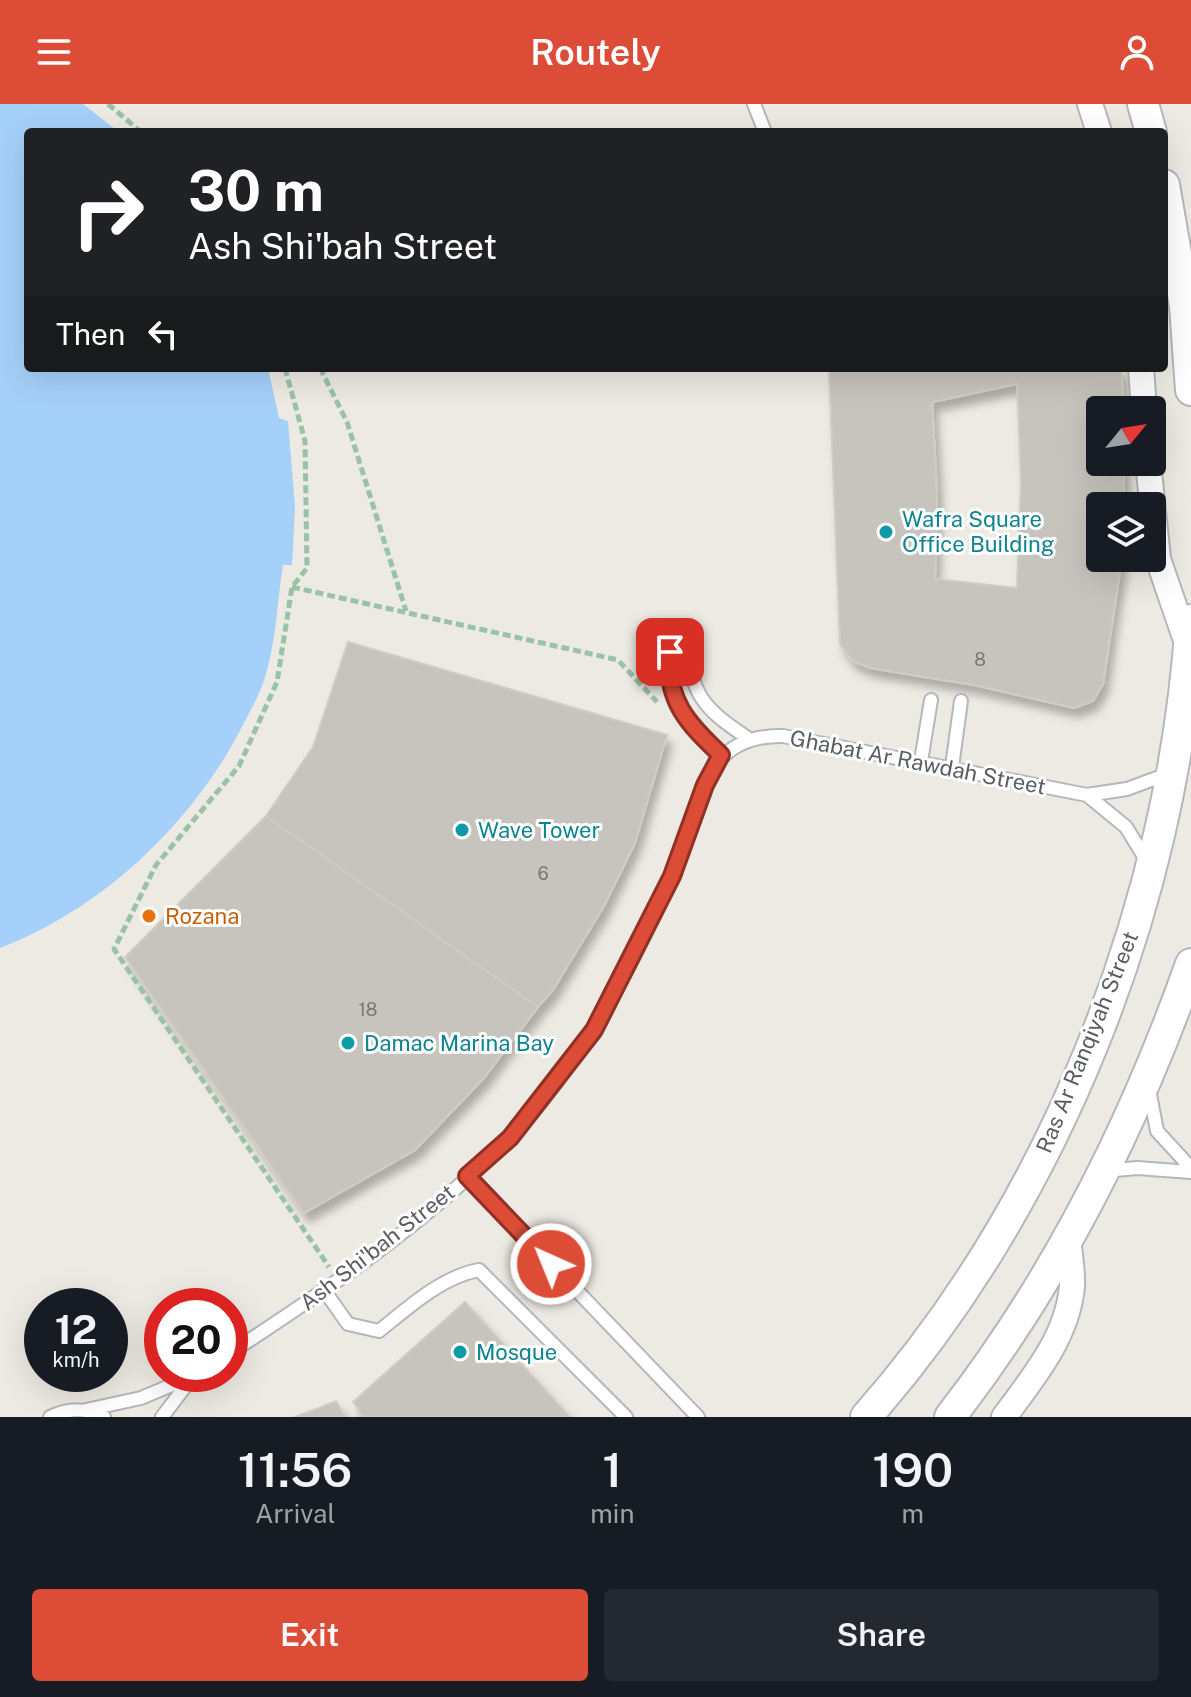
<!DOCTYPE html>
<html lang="en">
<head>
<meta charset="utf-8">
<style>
	:root { --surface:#171b24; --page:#242831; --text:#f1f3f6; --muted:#9ea1a6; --accent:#dd4c37 }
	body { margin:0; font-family:"Public Sans",sans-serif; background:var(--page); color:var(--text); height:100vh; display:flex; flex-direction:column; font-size:30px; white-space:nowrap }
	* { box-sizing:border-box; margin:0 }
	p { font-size:26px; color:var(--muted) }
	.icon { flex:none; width:44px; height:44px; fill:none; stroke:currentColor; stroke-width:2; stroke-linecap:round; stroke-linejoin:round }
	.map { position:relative; height:1313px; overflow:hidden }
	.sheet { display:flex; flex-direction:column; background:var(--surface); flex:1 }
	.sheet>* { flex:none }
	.hud { position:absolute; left:24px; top:24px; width:1144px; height:244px; border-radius:8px; box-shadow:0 8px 32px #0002; background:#202124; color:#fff; overflow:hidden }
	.needle { width:52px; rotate:60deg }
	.buttons { position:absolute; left:1086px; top:292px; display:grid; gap:16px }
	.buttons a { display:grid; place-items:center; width:80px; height:80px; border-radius:8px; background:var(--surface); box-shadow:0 8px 32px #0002; font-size:40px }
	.speed { position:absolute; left:24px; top:1184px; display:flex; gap:16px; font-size:40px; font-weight:700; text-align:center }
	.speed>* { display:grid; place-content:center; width:104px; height:104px; border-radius:50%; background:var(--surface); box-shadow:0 8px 32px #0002; line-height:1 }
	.speed small { font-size:20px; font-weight:400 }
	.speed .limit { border:12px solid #d22; background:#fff; color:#111 }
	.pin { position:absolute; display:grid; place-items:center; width:68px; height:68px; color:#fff; margin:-34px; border-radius:16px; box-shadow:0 4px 12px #0006 }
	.me { position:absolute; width:88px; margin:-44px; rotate:316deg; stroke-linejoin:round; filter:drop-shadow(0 0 6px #0008) }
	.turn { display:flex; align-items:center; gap:28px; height:168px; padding:0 32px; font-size:36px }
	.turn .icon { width:104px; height:104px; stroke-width:2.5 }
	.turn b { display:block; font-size:56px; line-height:68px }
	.then { display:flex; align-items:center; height:76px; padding:0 32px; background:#0003; gap:16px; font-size:30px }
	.eta { display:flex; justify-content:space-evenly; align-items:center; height:136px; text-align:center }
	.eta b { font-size:48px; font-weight:600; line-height:56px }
	.cta { display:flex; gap:16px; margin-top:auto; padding:16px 32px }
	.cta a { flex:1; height:92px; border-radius:8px; background:var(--accent); color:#fff; font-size:32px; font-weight:600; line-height:92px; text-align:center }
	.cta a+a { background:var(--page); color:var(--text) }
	header { display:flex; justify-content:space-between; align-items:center; height:104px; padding:0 32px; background:var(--accent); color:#fff; font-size:36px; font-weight:600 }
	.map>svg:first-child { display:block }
	.water { fill:#a5d0f9 }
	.building { fill:#c7c4be; stroke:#d0ccc0; stroke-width:2; fill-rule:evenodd; filter:url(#shadow) }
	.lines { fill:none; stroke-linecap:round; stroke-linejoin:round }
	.service-casing { stroke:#b4b7bb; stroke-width:16 }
	.minor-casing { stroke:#b4b7bb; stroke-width:28 }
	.tertiary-casing { stroke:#b4b7bb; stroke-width:34 }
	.path { stroke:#99c2a7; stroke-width:5; stroke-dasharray:8 4; stroke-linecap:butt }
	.service { stroke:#fff; stroke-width:12 }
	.minor { stroke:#fff; stroke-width:24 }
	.tertiary { stroke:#fff; stroke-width:30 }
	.route-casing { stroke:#903124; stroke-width:20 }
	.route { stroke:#dd4c37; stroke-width:14 }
	.culture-dot { fill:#0f9aa8; stroke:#fff; stroke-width:3 }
	.food-dot { fill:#e8710a; stroke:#fff; stroke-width:3 }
	.labels { text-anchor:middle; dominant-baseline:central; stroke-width:6; stroke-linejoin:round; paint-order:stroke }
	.number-label { font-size:18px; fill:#757778 }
	.culture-label { font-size:22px; fill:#0d838f; stroke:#fff; text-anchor:start }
	.street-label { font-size:22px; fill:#5a5d61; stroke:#fff }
	.food-label { font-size:22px; fill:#c56008; stroke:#fff; text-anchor:start }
</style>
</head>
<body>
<header><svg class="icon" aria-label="menu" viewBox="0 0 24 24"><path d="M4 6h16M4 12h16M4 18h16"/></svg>Routely<svg class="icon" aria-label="person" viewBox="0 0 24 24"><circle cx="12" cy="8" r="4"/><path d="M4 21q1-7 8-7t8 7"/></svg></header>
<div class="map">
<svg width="1191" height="1313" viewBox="0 0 1191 1313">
	<defs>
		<filter id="shadow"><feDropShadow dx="5" dy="9" stdDeviation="4" flood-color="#0004"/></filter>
	</defs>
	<rect width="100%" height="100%" fill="#eceae2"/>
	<path class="water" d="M0 0H83L119 28H28V264H268L279 314 288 317 295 403 292 461H283C277 498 276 541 264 576 260 590 252 603 246 615 197 715 105 804 0 844Z"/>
	<path class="building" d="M829 264H1121L1124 306H1100V358H1124V402H1100V454H1122L1103 580 1093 597 1074 604 974 581 870 564 853 557 840 540ZM1017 280 1021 378 1017 484 935 475 937 388 932 298Z
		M348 538 667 631 635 739 604 802 553 886 538 903 266 712 313 643Z
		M266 712 538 903 483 975 415 1046 304 1109 125 853Z
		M465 1198 570 1313H364L353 1298Z
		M336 1297 345 1313H295L319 1304Z"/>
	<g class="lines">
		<defs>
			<path id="service" d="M754 0 765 28
				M670 548C665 596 688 620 721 651
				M690 551C690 595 715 612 749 635
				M921 657 931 596
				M952 663 961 597
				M1087 691 1126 723 1148 759
				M1149 985 1157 1027 1191 1064
				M1104 1067 1137 1064 1191 1068
				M467 1072 698 1313
				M324 1186 348 1220 379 1227C408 1204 441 1173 479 1166L626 1313
				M230 1249C328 1185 426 1119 508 1035 581 961 648 837 683 740 704 683 710 631 783 632L1087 691 1127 685 1170 669
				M86 1306 141 1294 198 1270
				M50 1313C68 1304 86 1304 104 1313
				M162 1313 191 1275"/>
			<path id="minor" d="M1090 0 1099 28
				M1141 264 1144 306
				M1148 358 1158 455 1188 542
				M1004 1313C1033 1274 1068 1232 1072 1182 1073 1166 1069 1148 1068 1132"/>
			<path id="tertiary" d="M1143 0 1151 28
				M1164 81 1185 202 1191 286
				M866 1313C1055 1099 1173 800 1191 516
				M950 1313C1055 1178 1134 1021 1191 860"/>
		</defs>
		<use href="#service" class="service-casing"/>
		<use href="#minor" class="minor-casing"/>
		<use href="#tertiary" class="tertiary-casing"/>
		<path class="path" d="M108 0 141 28
			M285 264 305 337 307 464 292 483 277 578 239 662 156 761 114 845 329 1163
			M320 264 347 318 406 507
			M292 483 618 556 657 598"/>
		<use href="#service" class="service"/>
		<use href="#minor" class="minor"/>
		<use href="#tertiary" class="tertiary"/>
	</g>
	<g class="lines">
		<defs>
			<path id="route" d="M551 1160 467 1072 510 1034 594 926 672 772 705 681 721 651C688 620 665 596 670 548"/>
		</defs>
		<use href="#route" class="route-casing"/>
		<use href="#route" class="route"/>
	</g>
	<g class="culture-dot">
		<circle cx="886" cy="428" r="8"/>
		<circle cx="462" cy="726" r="8"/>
		<circle cx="348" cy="939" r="8"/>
		<circle cx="460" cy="1248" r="8"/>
	</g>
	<circle class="food-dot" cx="149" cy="812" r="8"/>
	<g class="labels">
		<g class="number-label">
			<text x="980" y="555">8</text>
			<text x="543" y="769">6</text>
			<text x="368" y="905">18</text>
		</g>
		<g class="culture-label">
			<text x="902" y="415">Wafra Square<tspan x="902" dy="25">Office Building</tspan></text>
			<text x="478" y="726">Wave Tower</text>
			<text x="364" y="939">Damac Marina Bay</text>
			<text x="476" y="1248">Mosque</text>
		</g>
		<g class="street-label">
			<text transform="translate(918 658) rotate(11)">Ghabat Ar Rawdah Street</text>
			<text transform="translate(1087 938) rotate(-68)">Ras Ar Ranqiyah Street</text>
			<text transform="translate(377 1143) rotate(-38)">Ash Shi'bah Street</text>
		</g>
		<g class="food-label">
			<text x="165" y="812">Rozana</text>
		</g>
	</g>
</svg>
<div class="buttons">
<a><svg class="needle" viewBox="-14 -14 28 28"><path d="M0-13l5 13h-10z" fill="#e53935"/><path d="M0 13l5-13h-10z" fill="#9ea1a6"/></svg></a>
<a><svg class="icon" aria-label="layers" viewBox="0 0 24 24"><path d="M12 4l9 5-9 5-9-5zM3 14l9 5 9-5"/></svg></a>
</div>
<div class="speed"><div>12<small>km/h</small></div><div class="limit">20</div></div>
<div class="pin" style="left:670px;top:548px;background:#d93025"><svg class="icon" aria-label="arrive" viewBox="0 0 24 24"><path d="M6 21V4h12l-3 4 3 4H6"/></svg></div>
<svg class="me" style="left:551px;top:1160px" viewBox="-20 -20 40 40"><circle r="17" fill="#dd4c37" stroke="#fff" stroke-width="3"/><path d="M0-11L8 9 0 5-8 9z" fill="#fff"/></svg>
<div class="hud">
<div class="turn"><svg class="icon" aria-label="right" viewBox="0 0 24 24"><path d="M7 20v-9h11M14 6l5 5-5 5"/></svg><div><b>30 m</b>Ash Shi'bah Street</div></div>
<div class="then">Then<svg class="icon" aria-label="left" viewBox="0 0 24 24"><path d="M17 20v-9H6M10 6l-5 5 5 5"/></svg></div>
</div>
</div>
<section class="sheet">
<div class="eta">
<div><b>11:56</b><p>Arrival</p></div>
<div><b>1</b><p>min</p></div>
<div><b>190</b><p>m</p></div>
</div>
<div class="cta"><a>Exit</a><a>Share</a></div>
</section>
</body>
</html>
